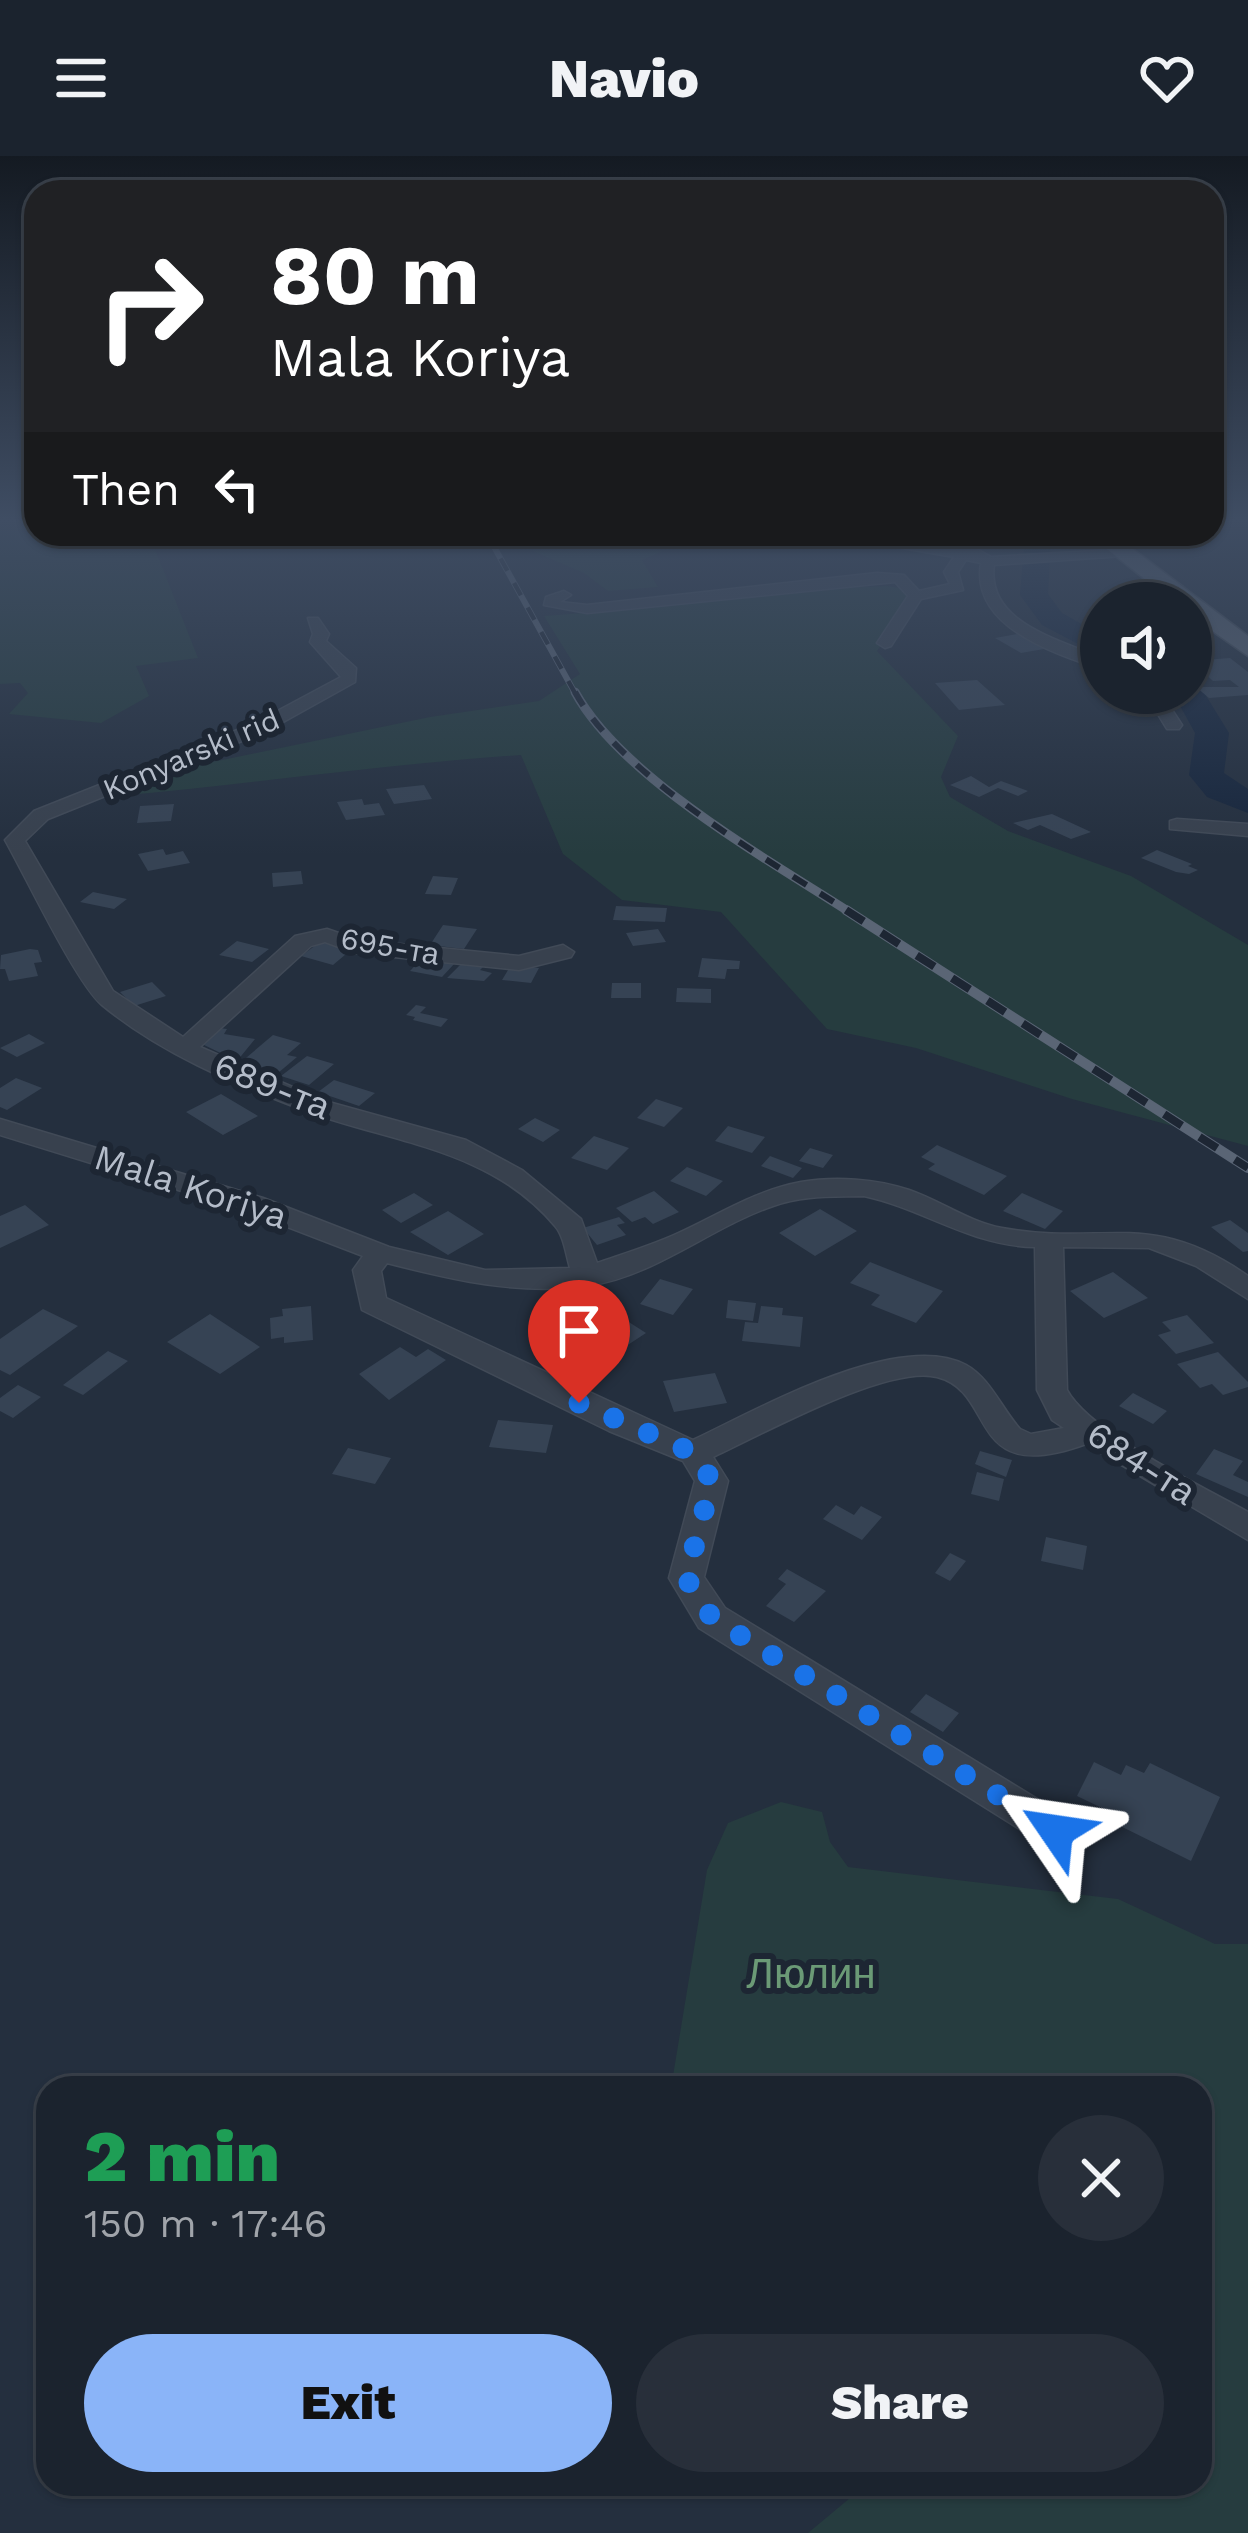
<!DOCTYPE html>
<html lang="en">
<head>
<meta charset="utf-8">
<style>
	:root { --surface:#1b232e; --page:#282f3a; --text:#f1f3f6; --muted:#a0a4aa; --line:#39404a; --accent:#8ab4f8 }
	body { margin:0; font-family:"Work Sans",sans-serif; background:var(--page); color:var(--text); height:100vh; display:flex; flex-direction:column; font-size:45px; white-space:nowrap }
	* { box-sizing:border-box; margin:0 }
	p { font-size:39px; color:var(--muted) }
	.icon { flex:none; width:66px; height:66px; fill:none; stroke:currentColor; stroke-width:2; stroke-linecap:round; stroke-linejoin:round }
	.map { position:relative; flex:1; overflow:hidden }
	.drawer { position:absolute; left:36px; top:1920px; width:1176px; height:420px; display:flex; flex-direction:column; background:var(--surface); border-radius:36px; box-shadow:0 3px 9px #0004,0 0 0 3px var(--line) }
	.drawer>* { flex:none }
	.guide { position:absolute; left:24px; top:24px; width:1200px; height:366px; border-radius:36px; box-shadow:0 3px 9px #0004,0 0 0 3px var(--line); background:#202124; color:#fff; overflow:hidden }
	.buttons { position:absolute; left:1080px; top:426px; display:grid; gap:24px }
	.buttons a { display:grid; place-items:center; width:132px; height:132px; border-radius:50%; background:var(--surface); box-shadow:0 3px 9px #0004,0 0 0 3px var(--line); font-size:60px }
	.pin { position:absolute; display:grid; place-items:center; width:102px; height:102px; color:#fff; margin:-123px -51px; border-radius:50% 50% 50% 0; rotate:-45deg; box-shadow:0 0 12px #0007 }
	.pin .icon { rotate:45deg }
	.me { position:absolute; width:132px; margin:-66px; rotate:302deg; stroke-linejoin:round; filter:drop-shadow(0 0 9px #0008) }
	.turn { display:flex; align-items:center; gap:42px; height:252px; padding:0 48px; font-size:54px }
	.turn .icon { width:156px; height:156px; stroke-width:2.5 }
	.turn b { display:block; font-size:84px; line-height:102px }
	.then { display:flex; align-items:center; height:114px; padding:0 48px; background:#0003; gap:24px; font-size:45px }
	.round { display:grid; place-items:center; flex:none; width:126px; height:126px; border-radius:63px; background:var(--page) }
	.head { display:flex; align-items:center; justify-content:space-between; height:204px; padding:0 48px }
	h1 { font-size:72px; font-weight:800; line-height:90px; color:#1e9e55 }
	.primary-button { display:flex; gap:24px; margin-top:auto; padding:24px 48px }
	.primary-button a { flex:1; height:138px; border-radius:72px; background:var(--accent); color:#111; font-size:48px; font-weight:800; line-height:138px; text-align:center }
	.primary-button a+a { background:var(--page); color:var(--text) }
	header { display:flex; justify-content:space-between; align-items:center; height:156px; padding:0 48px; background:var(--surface); font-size:54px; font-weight:800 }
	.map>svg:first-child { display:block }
	.green { fill:#263c3f }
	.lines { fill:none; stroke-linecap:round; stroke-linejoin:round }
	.river { fill:#17263c; fill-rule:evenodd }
	.building { fill:#364354 }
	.street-casing { stroke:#414a57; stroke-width:3 }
	.primary-casing { stroke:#414a57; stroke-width:3 }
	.street { fill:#38414e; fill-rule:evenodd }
	.primary { fill:#56606e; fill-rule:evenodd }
	.rail-far2-casing { stroke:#5a6575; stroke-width:6 }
	.rail-far1-casing { stroke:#5a6575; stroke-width:9 }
	.rail-casing { stroke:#5a6575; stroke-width:10 }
	.rail-far2 { stroke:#1d2633; stroke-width:4.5; stroke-dasharray:14; stroke-linecap:butt }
	.rail-far1 { stroke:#1d2633; stroke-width:6; stroke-dasharray:16; stroke-linecap:butt }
	.rail { stroke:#1d2633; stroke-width:8; stroke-dasharray:21; stroke-linecap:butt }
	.route { stroke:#1a73e8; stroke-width:21; stroke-dasharray:0 37.8 }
	.labels { text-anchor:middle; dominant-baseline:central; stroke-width:12; stroke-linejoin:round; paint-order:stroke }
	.far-street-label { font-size:30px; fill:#b4bcc9; stroke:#1d2633 }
	.street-label { font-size:36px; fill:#b4bcc9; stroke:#1d2633 }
	.near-park-label { font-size:42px; fill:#6b9a76; stroke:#1d2633 }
</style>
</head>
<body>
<header><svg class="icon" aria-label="menu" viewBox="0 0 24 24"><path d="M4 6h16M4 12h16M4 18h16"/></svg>Navio<svg class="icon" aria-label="heart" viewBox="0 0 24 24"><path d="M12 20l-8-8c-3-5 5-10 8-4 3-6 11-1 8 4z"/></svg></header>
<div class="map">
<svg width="1248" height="2377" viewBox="0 0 1248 2377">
	<rect width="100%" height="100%" fill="#242f3e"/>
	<path class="green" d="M0 366H36V378H385L155 393 198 502 136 510 149 540 101 567 9 558 28 537 20 527 0 528Z
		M493 378H615L663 395 642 404 658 431 608 435 584 417Z
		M887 430 906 433 913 442 877 495 958 580 941 621 950 641 1008 675 1131 720 1248 789V990L1072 943 916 892 827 873 721 756 622 744 563 698 521 599C386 608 252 628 117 640L106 628 430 561 539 545 580 518 544 460 636 453 763 435Z
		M781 1646 822 1656 830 1686 848 1711 1118 1743 1215 1788H1248V2377H808L856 2337 858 2328H1200V1932H671L707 1714 728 1667Z"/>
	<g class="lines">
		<path class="river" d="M1025 378H1051L1048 438 1062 457 1101 479V500L1042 469 1020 439Z
			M1191 528 1200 530 1229 577 1224 617 1248 633V657L1207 641 1189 619 1195 577 1173 537H1191Z"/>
	</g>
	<path class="building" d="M1017 478 1044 493 1021 497 995 482Z
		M1230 502 1248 516V539L1209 542 1196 531H1239L1230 524 1213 525 1191 505Z
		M977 524 1005 549 959 554 935 527Z
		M971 620 989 631 1001 625 1028 635 1018 640 998 632 979 641 950 629Z
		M424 629 432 643 394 648 386 633Z
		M362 643 364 649 379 647 385 659 346 664 337 646Z
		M174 648 171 665 137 667 140 650Z
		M1052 658 1091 676 1071 683 1040 669 1028 674 1013 667Z
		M163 693 166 699 183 695 190 707 148 715 138 698Z
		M1157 694 1192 708 1188 710 1198 714 1189 718 1176 716 1141 702Z
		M301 715 303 728 273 731 272 717Z
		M433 720 458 722 451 739 425 738Z
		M93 736 127 743 114 753 80 746Z
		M616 750 667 752 665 766 613 764Z
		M443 769 477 773 464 793 430 789Z
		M658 773 666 786 633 790 626 777Z
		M237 785 269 793 252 806 219 799Z
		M320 786 352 793 333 809 301 800Z
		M30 793 38 794 42 806 34 807 38 820 9 825 5 813H0L1 799Z
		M423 801 455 807 442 821 410 815Z
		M702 802 740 805 739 813H727L725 823 698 821Z
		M462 807 483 811 480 814 492 817 484 825 447 822Z
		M511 809 539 812 531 827 502 824Z
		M152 826 166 840 134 850 120 836Z
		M612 827H641V842H611Z
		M677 832 711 833V847L676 846Z
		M416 849 426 851 420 857 448 863 441 871 413 864 415 861 406 859Z
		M219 872 227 873 224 878 255 883 237 905 202 888Z
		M29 878 45 887 17 901 0 892Z
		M273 879 301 887 287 899 297 901 278 917 240 907Z
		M307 900 334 908 309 929 281 920Z
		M16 922 42 932 7 954 0 951V932Z
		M334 924 375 937 359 950 318 936Z
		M221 938 258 960 223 979 186 956Z
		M656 943 683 952 664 971 637 962Z
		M535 962 560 974 543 986 518 973Z
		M728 970 765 981 752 997 715 985Z
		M594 980 629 992 607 1014 571 1002Z
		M937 989 1007 1020 984 1039 928 1013 935 1008 921 1001Z
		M810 992 833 999 823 1012 799 1005Z
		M770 1000 802 1012 793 1022 761 1010Z
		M687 1011 723 1025 706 1040 670 1025Z
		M654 1035 679 1056 653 1068 645 1061 632 1066 616 1052Z
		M414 1037 433 1049 401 1067 382 1054Z
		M1022 1037 1063 1055 1045 1073 1003 1055Z
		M25 1049 49 1069 0 1092V1060Z
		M820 1053 857 1075 815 1100 779 1077Z
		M448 1055 484 1078 448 1099 410 1076Z
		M619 1061 625 1067 617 1069 626 1079 597 1089 583 1072Z
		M1230 1064 1248 1077V1095L1243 1096 1211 1071Z
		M870 1106 943 1135 916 1167 871 1149 880 1139 850 1127Z
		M1113 1116 1148 1142 1104 1162 1070 1135Z
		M660 1123 693 1133 673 1159 640 1148Z
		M728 1144 756 1147 753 1165 726 1162Z
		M311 1150 313 1184 284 1187V1181L271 1183 270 1162 283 1160 282 1153Z
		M761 1150 783 1152 782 1159 803 1161 800 1191 742 1185 745 1166 758 1167Z
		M43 1153 78 1170 10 1219 0 1214V1183Z
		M600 1156 614 1165 621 1161 646 1177 611 1200 572 1174Z
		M210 1158 260 1191 220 1218 167 1186Z
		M1187 1159 1214 1187 1176 1198 1158 1179 1171 1175 1162 1166Z
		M400 1191 416 1201 428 1193 446 1204 389 1244 359 1218Z
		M108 1195 128 1205 83 1239 63 1229Z
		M1218 1196 1248 1226V1231L1223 1239 1212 1228 1200 1232 1177 1208Z
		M715 1217 727 1247 674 1256 663 1225Z
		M18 1229 41 1241 13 1262 0 1255V1242Z
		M1133 1237 1167 1255 1153 1268 1119 1250Z
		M498 1264 553 1269 546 1297 489 1291Z
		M348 1292 391 1302 375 1328 332 1318Z
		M1214 1293 1243 1305 1233 1319 1248 1326V1341L1196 1318Z
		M980 1295 1012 1304 1006 1321 975 1308Z
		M977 1316 1004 1323 999 1345 971 1338Z
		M836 1349 854 1359 861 1350 882 1361 862 1384 823 1363Z
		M1046 1381 1087 1390 1083 1414 1041 1405Z
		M950 1397 966 1405 950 1425 935 1417Z
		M787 1413 826 1435 794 1466 766 1450 786 1428 778 1423Z
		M926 1538 959 1557 943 1576 910 1556Z
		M1094 1606 1121 1619 1126 1609 1144 1617 1150 1607 1220 1641 1191 1705 1100 1660 1104 1653 1077 1640Z"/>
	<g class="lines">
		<defs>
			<path id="street" d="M821 378H855L959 393 943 382 950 378 991 401 1128 393 1123 400 994 409C986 467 1059 483 1101 502V513C1053 497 970 470 981 407L966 404 958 416 963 434 921 443 891 490 885 492 877 487 908 440 895 426 587 457 544 449 546 441 564 435 571 439 560 446 587 449 877 417 904 419 919 435 950 428 944 416 954 401Z
				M308 462H318L329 478 326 485 356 512 355 526 267 575 48 663 25 685 113 835 183 881 295 780 327 773 359 784 519 800 563 789 574 796 571 801 519 814 355 797 325 786 311 790 200 891 325 945 466 984 522 1014 581 1063 597 1107C623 1098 649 1090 674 1079 717 1060 753 1035 801 1026 835 1020 877 1023 909 1034 941 1045 969 1066 1002 1072 1104 1091 1149 1051 1248 1120V1143L1196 1110 1149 1092 1063 1091 1067 1234C1089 1276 1203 1331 1248 1356V1384L1086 1288C965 1332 998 1236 937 1221 888 1208 761 1279 713 1301L728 1325 704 1421 725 1452 1070 1663 1076 1675 1070 1687 1056 1692 1042 1687 699 1472 669 1422 695 1325 683 1305 609 1275 362 1154 353 1114 363 1100 243 1054 0 979V963L263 1042 389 1091 485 1114 570 1112C566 1099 564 1080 555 1070 490 992 391 987 303 954 232 927 160 897 102 849 76 827 25 719 5 684L34 655 255 567 341 521 310 486 313 478ZM864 1040C924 1053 971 1090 1035 1091L1037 1234 1052 1264 1064 1272 1031 1278 1020 1273C1002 1253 990 1222 966 1209 898 1173 757 1254 693 1284L386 1142 381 1115 387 1107C453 1124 517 1139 587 1130 654 1121 711 1071 773 1050 803 1039 833 1041 864 1040Z
				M1145 537H1161L1182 569 1179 573H1167Z
				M1177 663 1248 668V680L1170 673V665Z"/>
			<path id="primary" d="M1088 378H1113L1248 480V500L1191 460V447H1175Z"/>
		</defs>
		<use href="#street" class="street-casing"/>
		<use href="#primary" class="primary-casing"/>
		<use href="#street" class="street"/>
		<use href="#primary" class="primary"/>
		<defs>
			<path id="rail-far2" d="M487 378 576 539"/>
			<path id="rail-far1" d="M575 536C622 622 769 704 851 757"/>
			<path id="rail" d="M846 754 1248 1012"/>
		</defs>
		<use href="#rail-far2" class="rail-far2-casing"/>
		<use href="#rail-far1" class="rail-far1-casing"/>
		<use href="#rail" class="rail-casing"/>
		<use href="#rail-far2" class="rail-far2"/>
		<use href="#rail-far1" class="rail-far1"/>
		<use href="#rail" class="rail"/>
	</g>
	<linearGradient id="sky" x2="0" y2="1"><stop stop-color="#141a22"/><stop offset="0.52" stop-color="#3f4d63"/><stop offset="1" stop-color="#3f4d63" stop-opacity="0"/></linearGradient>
	<rect width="1248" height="699" fill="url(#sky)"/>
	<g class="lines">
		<path class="route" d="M579 1247 694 1297 712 1325 686 1422 712 1462 1056 1675"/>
	</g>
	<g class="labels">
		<g class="far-street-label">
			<text transform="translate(191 598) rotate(-23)">Konyarski rid</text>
			<text transform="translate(390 790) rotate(10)">695-та</text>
		</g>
		<g class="street-label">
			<text transform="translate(272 930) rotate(22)">689-та</text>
			<text transform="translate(191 1031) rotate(18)">Mala Koriya</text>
			<text transform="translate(1141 1307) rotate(33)">684-та</text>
		</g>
		<g class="near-park-label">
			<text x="811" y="1817">Люлин</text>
		</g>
	</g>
</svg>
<div class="buttons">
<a><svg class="icon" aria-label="sound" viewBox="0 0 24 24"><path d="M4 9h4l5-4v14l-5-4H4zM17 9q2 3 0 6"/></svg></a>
</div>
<div class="pin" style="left:579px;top:1247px;background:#d93025"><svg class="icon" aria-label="arrive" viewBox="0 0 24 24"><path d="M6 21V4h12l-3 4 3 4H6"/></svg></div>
<svg class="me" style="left:1056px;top:1675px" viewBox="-20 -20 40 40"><path d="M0-17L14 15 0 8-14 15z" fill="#1a73e8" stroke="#fff" stroke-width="4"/></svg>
<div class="guide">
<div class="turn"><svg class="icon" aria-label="right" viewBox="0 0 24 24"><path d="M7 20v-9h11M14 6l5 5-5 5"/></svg><div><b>80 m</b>Mala Koriya</div></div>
<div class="then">Then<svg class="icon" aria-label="left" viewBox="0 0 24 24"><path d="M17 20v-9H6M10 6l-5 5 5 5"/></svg></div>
</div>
<section class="drawer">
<div class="head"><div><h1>2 min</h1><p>150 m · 17:46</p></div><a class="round"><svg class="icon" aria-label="close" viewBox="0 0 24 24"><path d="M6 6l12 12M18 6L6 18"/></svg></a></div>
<div class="primary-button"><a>Exit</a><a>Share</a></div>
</section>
</div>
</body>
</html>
